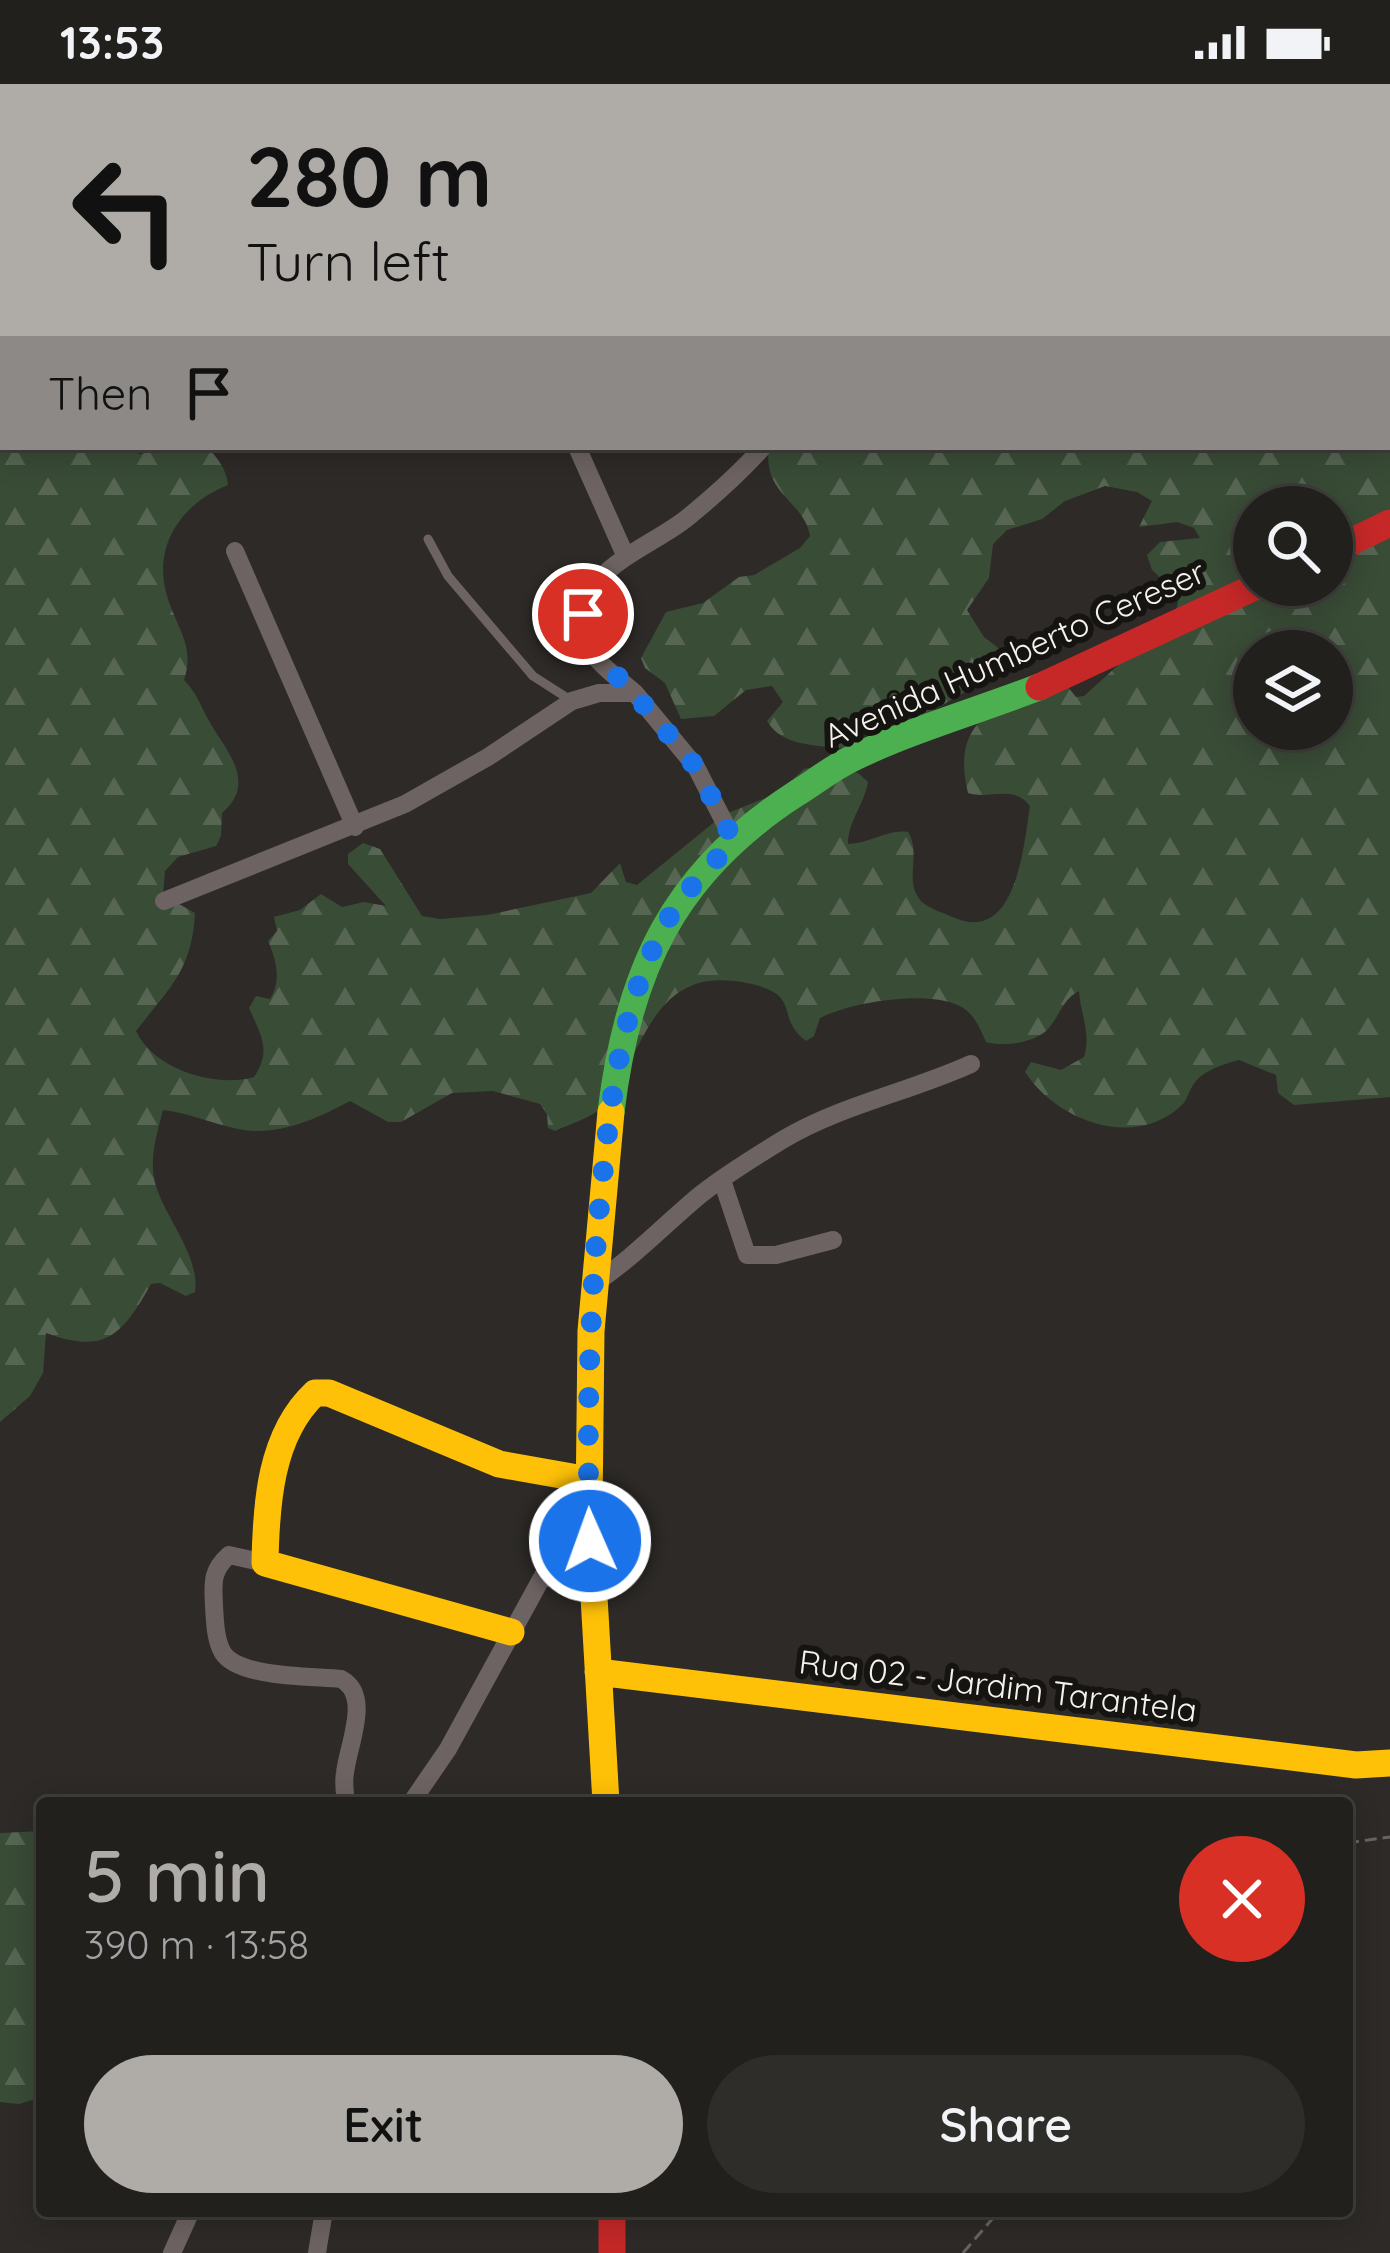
<!DOCTYPE html>
<html lang="en">
<head>
<meta charset="utf-8">
<style>
	:root { --surface:#22201d; --page:#2e2d2a; --text:#f1f3f6; --muted:#a2a3a4; --line:#3f3e3b; --accent:#afaca8 }
	body { margin:0; font-family:Quicksand,sans-serif; background:var(--page); color:var(--text); height:100vh; display:flex; flex-direction:column; font-size:45px; white-space:nowrap }
	* { box-sizing:border-box; margin:0 }
	p { font-size:39px; color:var(--muted) }
	.icon { flex:none; width:66px; height:66px; fill:none; stroke:currentColor; stroke-width:2; stroke-linecap:round; stroke-linejoin:round }
	.map { position:relative; flex:1; overflow:hidden }
	.side { position:absolute; left:36px; top:1713px; width:1317px; height:420px; display:flex; flex-direction:column; background:var(--surface); border-radius:12px; box-shadow:0 6px 30px #0003,0 0 0 3px var(--line) }
	.side>* { flex:none }
	.hud { position:absolute; left:0px; top:0px; width:1392px; height:366px; box-shadow:0 6px 30px #0003,0 0 0 3px var(--line); background:#afaca8; color:#111; overflow:hidden }
	.controls { position:absolute; left:1233px; top:402px; display:grid; gap:24px }
	.controls a { display:grid; place-items:center; width:120px; height:120px; border-radius:50%; background:var(--surface); box-shadow:0 6px 30px #0003,0 0 0 3px var(--line); font-size:60px }
	.pin { position:absolute; display:grid; place-items:center; width:102px; height:102px; color:#fff; margin:-51px; border:6px solid #fff; border-radius:50%; box-shadow:0 3px 12px #0007 }
	.me { position:absolute; width:132px; margin:-66px; rotate:358deg; stroke-linejoin:round; filter:drop-shadow(0 0 9px #0008) }
	.turn { display:flex; align-items:center; gap:42px; height:252px; padding:0 48px; font-size:54px }
	.turn .icon { width:156px; height:156px; stroke-width:2.5 }
	.turn b { display:block; font-size:84px; line-height:102px }
	.then { display:flex; align-items:center; height:114px; padding:0 48px; background:#0003; gap:24px; font-size:45px }
	.round { display:grid; place-items:center; flex:none; width:126px; height:126px; border-radius:63px; background:var(--page) }
	.headline { display:flex; align-items:center; justify-content:space-between; height:204px; padding:0 48px }
	h1 { font-size:72px; font-weight:600; line-height:90px; color:var(--accent) }
	.cta { display:flex; gap:24px; margin-top:auto; padding:24px 48px }
	.cta a { flex:1; height:138px; border-radius:72px; background:var(--accent); color:#111; font-size:48px; font-weight:600; line-height:138px; text-align:center }
	.cta a+a { background:var(--page); color:var(--text) }
	.status { display:flex; justify-content:space-between; align-items:center; height:84px; padding:0 60px; background:var(--surface); direction:ltr }
	.status svg { height:33px; fill:currentColor }
	.map>svg:first-child { display:block }
	.forest { fill:url(#forest-firs); fill-rule:evenodd }
	.lines { fill:none; stroke-linecap:round; stroke-linejoin:round }
	.path { stroke:#6b6362; stroke-width:3; stroke-dasharray:12 6; stroke-linecap:butt }
	.lane { stroke:#6e6363; stroke-width:9 }
	.street { stroke:#6e6363; stroke-width:18 }
	.fast { stroke:#4caf50; stroke-width:27 }
	.slow { stroke:#ffc107; stroke-width:27 }
	.jam { stroke:#c62828; stroke-width:27 }
	.route { stroke:#1a73e8; stroke-width:21; stroke-dasharray:0 37.8 }
	.labels { text-anchor:middle; dominant-baseline:central; stroke-width:12; stroke-linejoin:round; paint-order:stroke }
	.street-label { font-size:33px; fill:#f5f2ee; stroke:#161411 }
</style>
</head>
<body>
<div class="status"><b>13:53</b><svg viewBox="0 0 49 12"><path d="M0 12V9h3v3zM5 12V6h3v6zM10 12V3h3v9zM15 12V0h3v12zM26 1h20v11H26zM47 4h2v5h-2z"/></svg></div>
<div class="map">
<svg width="1390" height="2169" viewBox="0 0 1390 2169">
	<defs>
		<pattern id="forest-firs" width="22" height="20" patternUnits="userSpaceOnUse" patternTransform="scale(3)"><rect width="22" height="20" fill="#394c36"/><path d="M5 1l3.5 6h-7zM16 11l3.5 6h-7z" fill="#566653"/></pattern>
	</defs>
	<rect width="100%" height="100%" fill="#2d2a27"/>
	<path class="forest" d="M746 0H1238L1239 3H744Z
		M1390 209V1013L1294 1021 1278 1009 1276 991 1239 976C1225 980 1206 985 1196 997 1190 1003 1188 1015 1182 1021 1134 1067 1056 1036 1025 988L1031 978 1061 986 1084 973C1091 949 1081 932 1079 907 1063 915 1060 931 1049 944 1036 959 1004 963 986 958 981 947 976 934 966 926 938 903 850 918 820 934L814 952 806 957C783 940 792 924 778 911 769 903 746 898 734 897 651 887 643 971 604 1021 594 1033 570 1040 555 1047L548 1044 547 1030 540 1020 493 1007 452 1009 401 1038H388L350 1017C317 1035 277 1053 238 1045 212 1040 190 1029 163 1026 157 1050 148 1077 156 1102 166 1135 200 1172 195 1208L186 1212 160 1199 151 1200C122 1251 106 1271 46 1249L43 1289 30 1312 0 1338V269L3 363H121L140 370 175 363H207C217 373 227 386 228 401 180 420 151 464 168 515 178 546 195 563 184 596 197 609 200 621 209 637 226 667 258 698 222 729L221 752 216 762 178 773 165 787 163 811 195 829C192 887 169 904 136 947 154 986 216 1004 254 993 272 967 261 951 249 924L256 912 270 915C282 897 276 875 268 857L277 847 274 833 300 826 321 810 342 823 364 818 386 822 348 780V770L363 759 380 765 422 832 440 835 487 831 591 809 620 779 626 798 637 801 723 731 778 709 804 685 825 681 858 689 868 698C864 721 848 737 848 760 869 760 887 745 908 748 922 770 903 797 921 817 929 825 944 829 955 834 1017 860 1024 759 1030 722 1013 700 991 716 968 709 949 631 1002 620 1063 597L1076 613 1084 612 1176 529 1179 511 1152 486 1147 471 1160 458 1200 454 1194 444 1177 438 1139 443 1152 417 1137 408 1105 402 1065 417 1042 435 1007 446 993 460 989 494 967 526 984 553 1009 572 1007 584 925 631 868 641 856 658 846 665C818 661 782 663 767 637L783 618 772 602 746 606 714 632 681 635 665 599 645 584 641 574 666 528 703 519 739 493 754 491 800 464 810 452C804 416 762 411 769 363H1389ZM1254 423H1332V501H1254ZM1254 567H1332V645H1254Z
		M42 1747V2013L19 2020 0 2018V1749Z"/>
	<g class="lines">
		<path class="path" d="M1347 1759 1390 1753
			M963 2169 999 2127"/>
		<path class="lane" d="M428 455 448 492 533 592 572 617"/>
		<path class="street" d="M1389 184 1390 185
			M577 363 626 473
			M235 467 355 743
			M635 609C618 594 590 575 584 553 567 489 649 465 687 434 714 412 740 389 763 363
			M164 817 405 720 488 673 572 617 599 609H635L696 683 734 757
			M722 1096 747 1171H776L833 1156
			M594 1200C633 1174 664 1141 700 1111 725 1091 756 1072 784 1055 842 1021 909 1008 971 980
			M265 1479 229 1471C211 1487 213 1499 214 1522 215 1536 215 1556 223 1569 239 1594 313 1592 341 1595 372 1611 348 1661 345 1689 343 1699 345 1709 346 1719
			M543 1495 560 1486H592
			M411 1719 448 1665 557 1466 589 1427
			M172 2169 191 2127
			M317 2169 324 2127"/>
		<path class="fast" d="M611 1028C628 886 674 788 797 709 815 698 832 684 851 675 910 646 977 627 1039 603"/>
		<path class="slow" d="M511 1548 265 1479C266 1421 270 1351 315 1309H329L499 1380 589 1396
			M598 1588 1356 1681 1390 1679
			M606 1719 589 1427 591 1247 611 1028"/>
		<path class="jam" d="M1332 467 1390 439
			M1039 603 1259 501
			M612 2127V2169"/>
	</g>
	<g class="lines">
		<path class="route" d="M583 530 589 564 634 609 696 683 734 757C704 788 674 818 656 858 619 937 610 1022 601 1108 589 1224 586 1340 590 1457"/>
	</g>
	<g class="labels">
		<g class="street-label">
			<text transform="translate(1014 569) rotate(-24)">Avenida Humberto Cereser</text>
			<text transform="translate(998 1601) rotate(7)">Rua 02 - Jardim Tarantela</text>
		</g>
	</g>
</svg>
<div class="controls">
<a><svg class="icon" aria-label="search" viewBox="0 0 24 24"><circle cx="10" cy="10" r="6"/><path d="M15 15l6 6"/></svg></a>
<a><svg class="icon" aria-label="layers" viewBox="0 0 24 24"><path d="M12 4l9 5-9 5-9-5zM3 14l9 5 9-5"/></svg></a>
</div>
<div class="pin" style="left:583px;top:530px;background:#d93025"><svg class="icon" aria-label="arrive" viewBox="0 0 24 24"><path d="M6 21V4h12l-3 4 3 4H6"/></svg></div>
<svg class="me" style="left:590px;top:1457px" viewBox="-20 -20 40 40"><circle r="17" fill="#1a73e8" stroke="#fff" stroke-width="3"/><path d="M0-11L8 9 0 5-8 9z" fill="#fff"/></svg>
<div class="hud">
<div class="turn"><svg class="icon" aria-label="left" viewBox="0 0 24 24"><path d="M17 20v-9H6M10 6l-5 5 5 5"/></svg><div><b>280 m</b>Turn left</div></div>
<div class="then">Then<svg class="icon" aria-label="arrive" viewBox="0 0 24 24"><path d="M6 21V4h12l-3 4 3 4H6"/></svg></div>
</div>
<section class="side">
<div class="headline"><div><h1>5 min</h1><p>390 m · 13:58</p></div><a class="round" style="background:#d93025;color:#fff"><svg class="icon" aria-label="close" viewBox="0 0 24 24"><path d="M6 6l12 12M18 6L6 18"/></svg></a></div>
<div class="cta"><a>Exit</a><a>Share</a></div>
</section>
</div>
</body>
</html>
